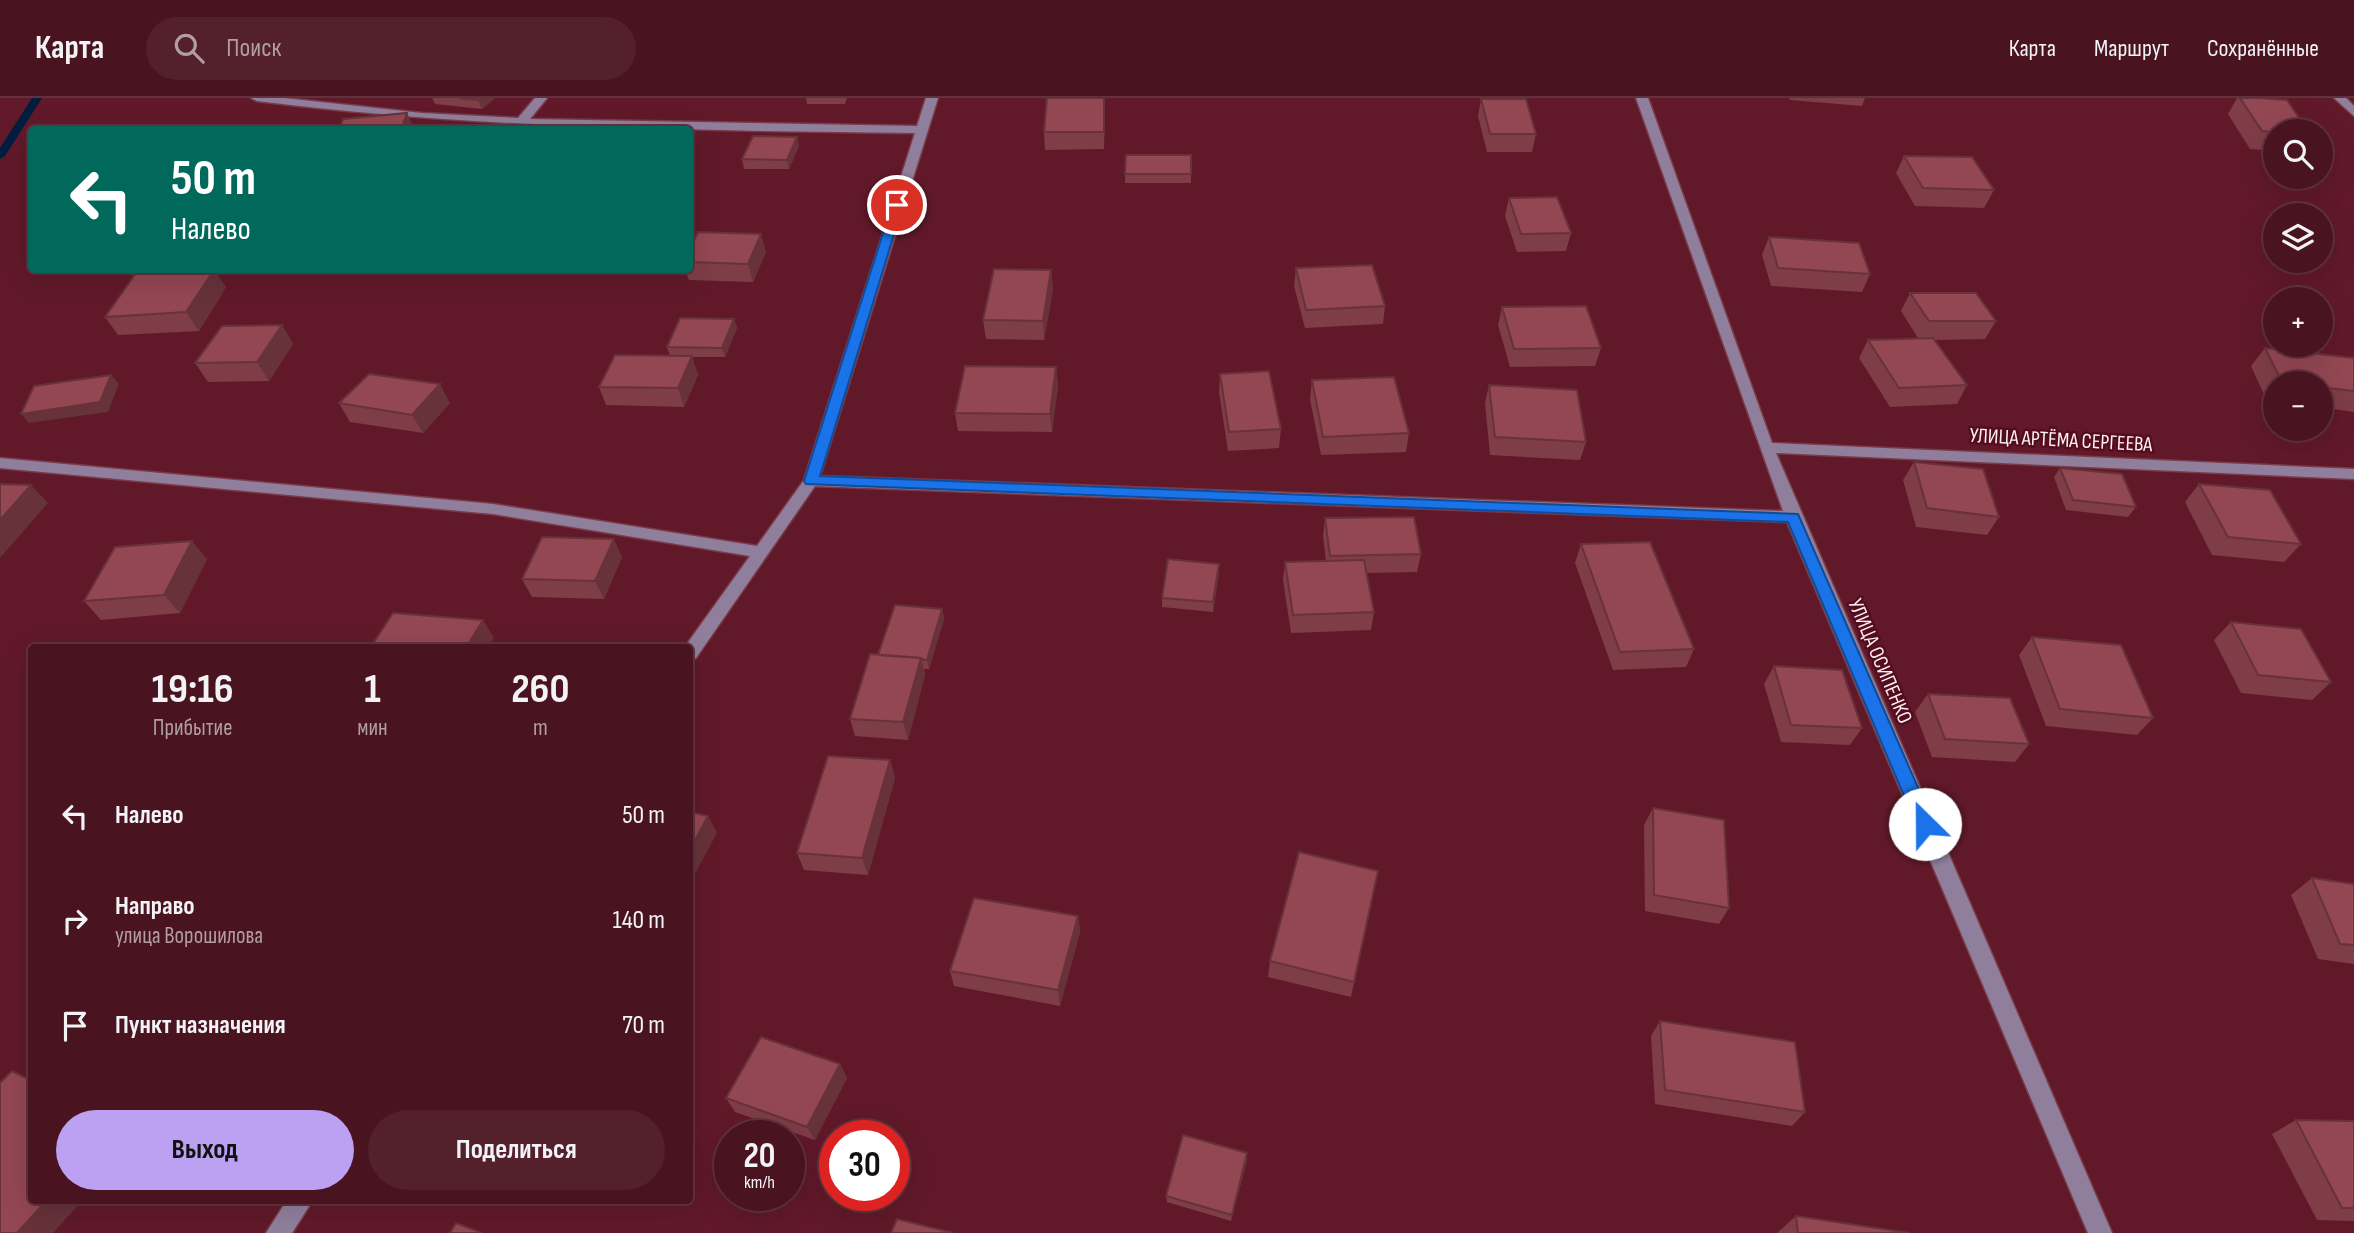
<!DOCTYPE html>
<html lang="ru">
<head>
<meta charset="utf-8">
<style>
	:root { --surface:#49131f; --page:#53202c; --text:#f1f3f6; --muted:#b19ea4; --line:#61323d; --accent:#bca0f2 }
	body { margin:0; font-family:"Sofia Sans Condensed",sans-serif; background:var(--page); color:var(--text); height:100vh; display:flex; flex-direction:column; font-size:26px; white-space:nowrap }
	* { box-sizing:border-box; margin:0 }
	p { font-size:23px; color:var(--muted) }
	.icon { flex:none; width:38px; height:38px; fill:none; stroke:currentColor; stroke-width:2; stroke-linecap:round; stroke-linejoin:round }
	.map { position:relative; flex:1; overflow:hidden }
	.panel { position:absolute; left:28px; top:546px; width:665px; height:560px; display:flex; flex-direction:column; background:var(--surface); border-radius:7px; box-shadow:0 7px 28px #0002,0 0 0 2px var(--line) }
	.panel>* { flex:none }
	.hud { position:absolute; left:28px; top:28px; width:665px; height:147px; border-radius:7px; box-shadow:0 7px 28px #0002,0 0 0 2px var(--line); background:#00695c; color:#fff; overflow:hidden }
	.tools { position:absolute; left:2263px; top:21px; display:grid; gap:14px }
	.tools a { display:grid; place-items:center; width:70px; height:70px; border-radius:50%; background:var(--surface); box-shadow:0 7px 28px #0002,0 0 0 2px var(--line); font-size:35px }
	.speed { position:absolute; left:714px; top:1022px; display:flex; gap:14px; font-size:35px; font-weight:700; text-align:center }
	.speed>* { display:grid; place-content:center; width:91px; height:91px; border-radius:50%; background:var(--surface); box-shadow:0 7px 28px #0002,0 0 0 2px var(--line); line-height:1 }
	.speed small { font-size:18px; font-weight:400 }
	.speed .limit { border:10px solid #d22; background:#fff; color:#111 }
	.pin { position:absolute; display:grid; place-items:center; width:60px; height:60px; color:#fff; margin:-30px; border:4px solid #fff; border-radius:50%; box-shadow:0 2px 7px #0007 }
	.me { position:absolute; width:77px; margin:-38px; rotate:337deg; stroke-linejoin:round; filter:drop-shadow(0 0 5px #0008) }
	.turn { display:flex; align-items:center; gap:24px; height:147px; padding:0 28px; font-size:32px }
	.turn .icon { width:91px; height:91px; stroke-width:2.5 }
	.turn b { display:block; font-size:49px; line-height:60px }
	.eta { display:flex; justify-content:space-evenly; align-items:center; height:119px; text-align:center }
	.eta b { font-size:42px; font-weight:700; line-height:49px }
	.primary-button { display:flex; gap:14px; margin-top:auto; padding:14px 28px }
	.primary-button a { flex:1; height:80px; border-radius:42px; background:var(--accent); color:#111; font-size:28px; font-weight:700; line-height:80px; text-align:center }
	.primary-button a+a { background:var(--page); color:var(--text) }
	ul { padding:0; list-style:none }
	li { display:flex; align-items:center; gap:21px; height:105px; padding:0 28px }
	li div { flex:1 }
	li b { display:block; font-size:26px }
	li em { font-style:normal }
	header { display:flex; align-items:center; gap:42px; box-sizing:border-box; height:98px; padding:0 35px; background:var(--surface); border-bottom:2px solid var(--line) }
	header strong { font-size:33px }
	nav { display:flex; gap:38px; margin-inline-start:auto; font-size:24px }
	.search { width:490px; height:63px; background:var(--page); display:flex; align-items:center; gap:18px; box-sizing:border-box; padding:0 24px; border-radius:38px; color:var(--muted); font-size:26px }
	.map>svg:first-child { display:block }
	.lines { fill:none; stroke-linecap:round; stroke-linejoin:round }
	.stream { fill:#001d3f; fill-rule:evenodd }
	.minor-casing { stroke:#7a3c49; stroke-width:3 }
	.minor { fill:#907f9c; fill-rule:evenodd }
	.wall { fill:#7e3d47 }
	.shaded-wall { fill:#67323a }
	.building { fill:#934753; stroke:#67323a; stroke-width:2 }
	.route { fill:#1a73e8; stroke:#114b97; stroke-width:2 }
	.labels { text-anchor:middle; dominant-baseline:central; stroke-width:5; stroke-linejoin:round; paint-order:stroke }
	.street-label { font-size:21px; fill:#fbf1f2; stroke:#550c1f }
</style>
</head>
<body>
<header>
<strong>Карта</strong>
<div class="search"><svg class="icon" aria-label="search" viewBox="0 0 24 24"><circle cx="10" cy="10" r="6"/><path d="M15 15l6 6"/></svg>Поиск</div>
<nav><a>Карта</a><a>Маршрут</a><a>Сохранённые</a></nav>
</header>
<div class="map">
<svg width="2354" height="1135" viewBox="0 0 2354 1135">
	<rect width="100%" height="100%" fill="#611929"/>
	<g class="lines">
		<path class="stream" d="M32 0H42L5 58 0 61V50Z"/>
		<defs>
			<path id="minor" d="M251 0H284L422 15 518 20 535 0H547L530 21 917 28 926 0H938L820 378 1783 413 1636 0H1648L1772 345 2354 371V381L1776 355 2112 1135H2088L1787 424 815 388 696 560 690 562V550H684L750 458 493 416 0 370V360L493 406 757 448 804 382 915 35C693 32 478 31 257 3Z
				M2334 0H2346L2354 8V18Z
				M287 1102H313L292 1135H266Z"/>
		</defs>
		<use href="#minor" class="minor-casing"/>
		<use href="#minor" class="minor"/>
	</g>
	<path class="wall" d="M432 0H495L482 11 435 6Z
		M806 0H847L845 6H807Z
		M1105 0 1104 51 1045 52 1044 34Z
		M1789 0H1865L1862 8 1790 2Z
		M2237 0H2259L2275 33V53L2250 51 2228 16Z
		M1481 1 1536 36 1532 54H1487L1478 18Z
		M797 39 799 48 789 71H744L742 61Z
		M1191 57V85H1125V76Z
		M1904 58 1994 92 1984 110 1915 108 1896 75Z
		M1509 100 1571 135 1566 153 1517 154 1505 118Z
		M1769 139 1870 176 1862 194 1771 188 1762 157Z
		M690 151 766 154 753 184 689 182 685 172H690Z
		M1296 170 1385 208 1383 226 1305 230 1294 188Z
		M1051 172 1053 191 1044 242 986 241 983 222Z
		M226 189 199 233 118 237 105 219Z
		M1910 195 1996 223 1985 241 1935 242 1967 287 1957 306 1890 309 1859 260 1868 242 1918 240 1901 213Z
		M1502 209 1601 250 1595 268 1510 269 1498 227Z
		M734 221 737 230 725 259H692L698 277 684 309 606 307 599 289 670 258 667 249Z
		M282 227 293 246 269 283 208 284 195 265Z
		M2265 250 2354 260V314L2320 309V285H2275V304L2267 303 2251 268Z
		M1056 269 1058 287 1052 334 958 333 955 315Z
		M1220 276 1281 331 1279 350 1228 353 1219 294Z
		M1312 282 1409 335 1406 354 1321 357 1310 301Z
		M1489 287 1586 344 1580 362 1490 357 1485 305Z
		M339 305H450L423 335 350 324Z
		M1914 364 1999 419 1987 437 1916 429 1903 382Z
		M2060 370 2136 409 2128 419 2066 412 2054 379Z
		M2199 386 2301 446 2284 464 2212 457 2185 404Z
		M1325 420 1421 456 1417 474 1367 475 1374 514 1371 532 1291 535 1283 482 1285 464 1326 463 1323 438Z
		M1581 446 1694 551 1686 569 1613 572 1575 465Z
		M622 459 604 501 532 499 522 481Z
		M207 461 180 515 101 522 84 503Z
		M1219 466V475L1213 514 1162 509V500Z
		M942 511 944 521 929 571H924L925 577 908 642 855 638 850 621 878 557Z
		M2231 524 2331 584 2312 602 2241 595 2214 542Z
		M2032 539 2153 620 2137 637 2046 628 2019 557Z
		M1774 568 1862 630 1850 647 1781 644 1764 586Z
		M1928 596 2029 646 2015 664 1932 659 1915 614Z
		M890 662 895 680 868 777 804 772 797 755Z
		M1653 710 1729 810 1719 826 1645 813 1644 727Z
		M1378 773 1351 899 1268 879 1270 863Z
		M2312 780 2354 786V866L2318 861 2291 797Z
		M1078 818 1080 834 1060 908 954 888 950 873Z
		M1660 923 1805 1014 1792 1028 1655 1006 1651 938Z
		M840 966 847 980 815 1042 735 1014 726 1000Z
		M2296 1022 2354 1023V1123L2317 1122 2272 1036Z
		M1247 1062 1231 1123 1167 1104 1166 1098Z
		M1796 1118 1910 1135H1777Z"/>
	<path class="shaded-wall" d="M481 0H495L482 11 478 2Z
		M1104 0 1105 13 1104 51Z
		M407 15 415 32H401Z
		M797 39 799 48 789 71 787 62Z
		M761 136 766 154 753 184 748 166Z
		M214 172 226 189 199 233 186 214Z
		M1051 172 1053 191 1044 242 1043 223Z
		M734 221 737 230 725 259 722 250Z
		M282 227 293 246 269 283 257 264Z
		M692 258 698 277 684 309 678 290Z
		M1056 269 1058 287 1052 334 1050 316Z
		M111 277 119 286 108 314 29 325 21 316Z
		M440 286 450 305 423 335 412 317Z
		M31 387 48 405 0 460V422Z
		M614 441 622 459 604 501 595 483Z
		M192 443 207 461 180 515 164 497Z
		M1219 466V475L1213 514V504Z
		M942 511 944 521 929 571 927 562Z
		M483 522 494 540 488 550H466Z
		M921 560 925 577 908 642 903 624Z
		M890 662 895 680 868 777 862 760Z
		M708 718 717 735 690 785V752Z
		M1078 818 1080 834 1060 908 1058 892Z
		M840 966 847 980 815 1042 807 1029Z
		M1247 1055V1062L1231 1123 1232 1117Z
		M47 1102H83L53 1135H17Z"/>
	<path class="building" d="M460 0H481L478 2Z
		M1047 0H1104V34H1044Z
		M2240 0H2259L2287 2 2308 33H2275V34L2262 33Z
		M1481 1H1526L1536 36H1490Z
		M407 15 401 32H339L343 21Z
		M753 38 797 39 787 62 742 61Z
		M1126 57H1191V76H1125Z
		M1904 58 1972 59 1994 92 1923 90Z
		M1557 99 1571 135 1521 136 1509 100Z
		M698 134 761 136 748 166 690 164V151Z
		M1769 139 1859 145 1870 176 1778 170Z
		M1372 167 1385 208 1306 212 1296 170Z
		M994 171 1051 172 1043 223 983 222Z
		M204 172H214L186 214 105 219 136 175Z
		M1910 195H1976L1996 223H1929Z
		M1586 208 1601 250 1514 251 1502 209Z
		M680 220 734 221 722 250 667 249Z
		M282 227 257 264 195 265 222 228Z
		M1933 240 1967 287 1899 290 1868 242Z
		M2265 250 2354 260V293L2320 289V285H2292L2282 284Z
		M615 257 692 258 678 290 599 289Z
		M965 268 1056 269 1050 316 955 315Z
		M1269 273 1281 331 1229 334 1220 276Z
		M369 276 440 286 412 317 339 305Z
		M111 277 100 304 21 316 34 288Z
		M1394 279 1409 335 1323 339 1312 282Z
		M1489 287 1577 292 1586 344 1495 339Z
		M1914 364 1983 371 1999 419 1927 410Z
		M2060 370 2122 376 2136 409 2073 402Z
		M0 386 31 387 0 422Z
		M2199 386 2270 392 2301 446 2228 439Z
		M1414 419 1421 456 1330 458 1325 420Z
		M542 439 614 441 595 483 522 481Z
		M192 443 164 497 84 503 115 449Z
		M1650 444 1694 551 1620 554 1581 446Z
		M1168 461 1219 466 1213 504 1162 500Z
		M1364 462 1374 514 1293 517 1285 464Z
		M895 507 942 511 927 562 921 561V560L878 557Z
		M393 515 483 522 466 550H370Z
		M2231 524 2301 531 2331 584 2258 577Z
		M2032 539 2121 547 2153 620 2060 611Z
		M870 556 921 560 903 624 850 621Z
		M1774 568 1842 572 1862 630 1791 627Z
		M1928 596 2010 600 2029 646 1945 641Z
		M828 658 890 662 862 760 797 755Z
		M1653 710 1724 722 1729 810 1654 797Z
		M690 714 708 718 690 752Z
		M1299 754 1378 773 1354 884 1270 863Z
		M2312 780 2354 786V847L2340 846Z
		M974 800 1078 818 1058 892 950 873Z
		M1660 923 1795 944 1805 1014 1665 992Z
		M761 939 840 966 807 1029 726 1000Z
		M12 973 32 983V1102H47L17 1135H0V985Z
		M2296 1022 2354 1023V1110H2342Z
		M1183 1037 1247 1055 1232 1117 1166 1098Z
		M1796 1118 1910 1135H1798Z
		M897 1121 953 1135H891Z
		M456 1125 482 1135H450Z"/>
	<path class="route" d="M897 104 903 107 820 378 1798 416 1934 726 1931 731 1925 733 1919 731 1916 726 1788 424 806 386 804 383 892 107Z"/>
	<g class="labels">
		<g class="street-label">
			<text transform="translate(2061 342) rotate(3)">УЛИЦА АРТЁМА СЕРГЕЕВА</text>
			<text transform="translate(1880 563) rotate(67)">УЛИЦА ОСИПЕНКО</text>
		</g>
	</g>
</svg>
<div class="tools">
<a><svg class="icon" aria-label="search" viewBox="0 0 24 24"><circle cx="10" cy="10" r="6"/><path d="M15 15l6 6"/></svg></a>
<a><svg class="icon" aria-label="layers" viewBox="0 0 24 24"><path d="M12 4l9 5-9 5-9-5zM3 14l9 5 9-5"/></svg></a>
<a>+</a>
<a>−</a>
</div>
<div class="speed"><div>20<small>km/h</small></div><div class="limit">30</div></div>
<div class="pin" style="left:897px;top:107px;background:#d93025"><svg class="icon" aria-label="arrive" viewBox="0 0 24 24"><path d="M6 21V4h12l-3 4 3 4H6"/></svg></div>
<svg class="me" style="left:1925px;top:726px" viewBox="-20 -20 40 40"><circle r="19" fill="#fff"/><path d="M0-13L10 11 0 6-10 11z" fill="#1a73e8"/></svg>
<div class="hud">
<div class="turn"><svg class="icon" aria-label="left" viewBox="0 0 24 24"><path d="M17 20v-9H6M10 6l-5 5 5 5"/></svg><div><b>50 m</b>Налево</div></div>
</div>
<section class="panel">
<div class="eta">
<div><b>19:16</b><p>Прибытие</p></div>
<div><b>1</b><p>мин</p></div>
<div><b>260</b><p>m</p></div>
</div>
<ul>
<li><svg class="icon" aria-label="left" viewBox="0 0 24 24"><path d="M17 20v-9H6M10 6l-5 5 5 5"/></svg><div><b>Налево</b></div><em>50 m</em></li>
<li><svg class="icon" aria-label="right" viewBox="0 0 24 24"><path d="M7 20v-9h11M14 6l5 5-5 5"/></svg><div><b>Направо</b><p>улица Ворошилова</p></div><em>140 m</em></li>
<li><svg class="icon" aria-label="arrive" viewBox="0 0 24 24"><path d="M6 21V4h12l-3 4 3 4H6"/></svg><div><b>Пункт назначения</b></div><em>70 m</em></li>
</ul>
<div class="primary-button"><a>Выход</a><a>Поделиться</a></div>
</section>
</div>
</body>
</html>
